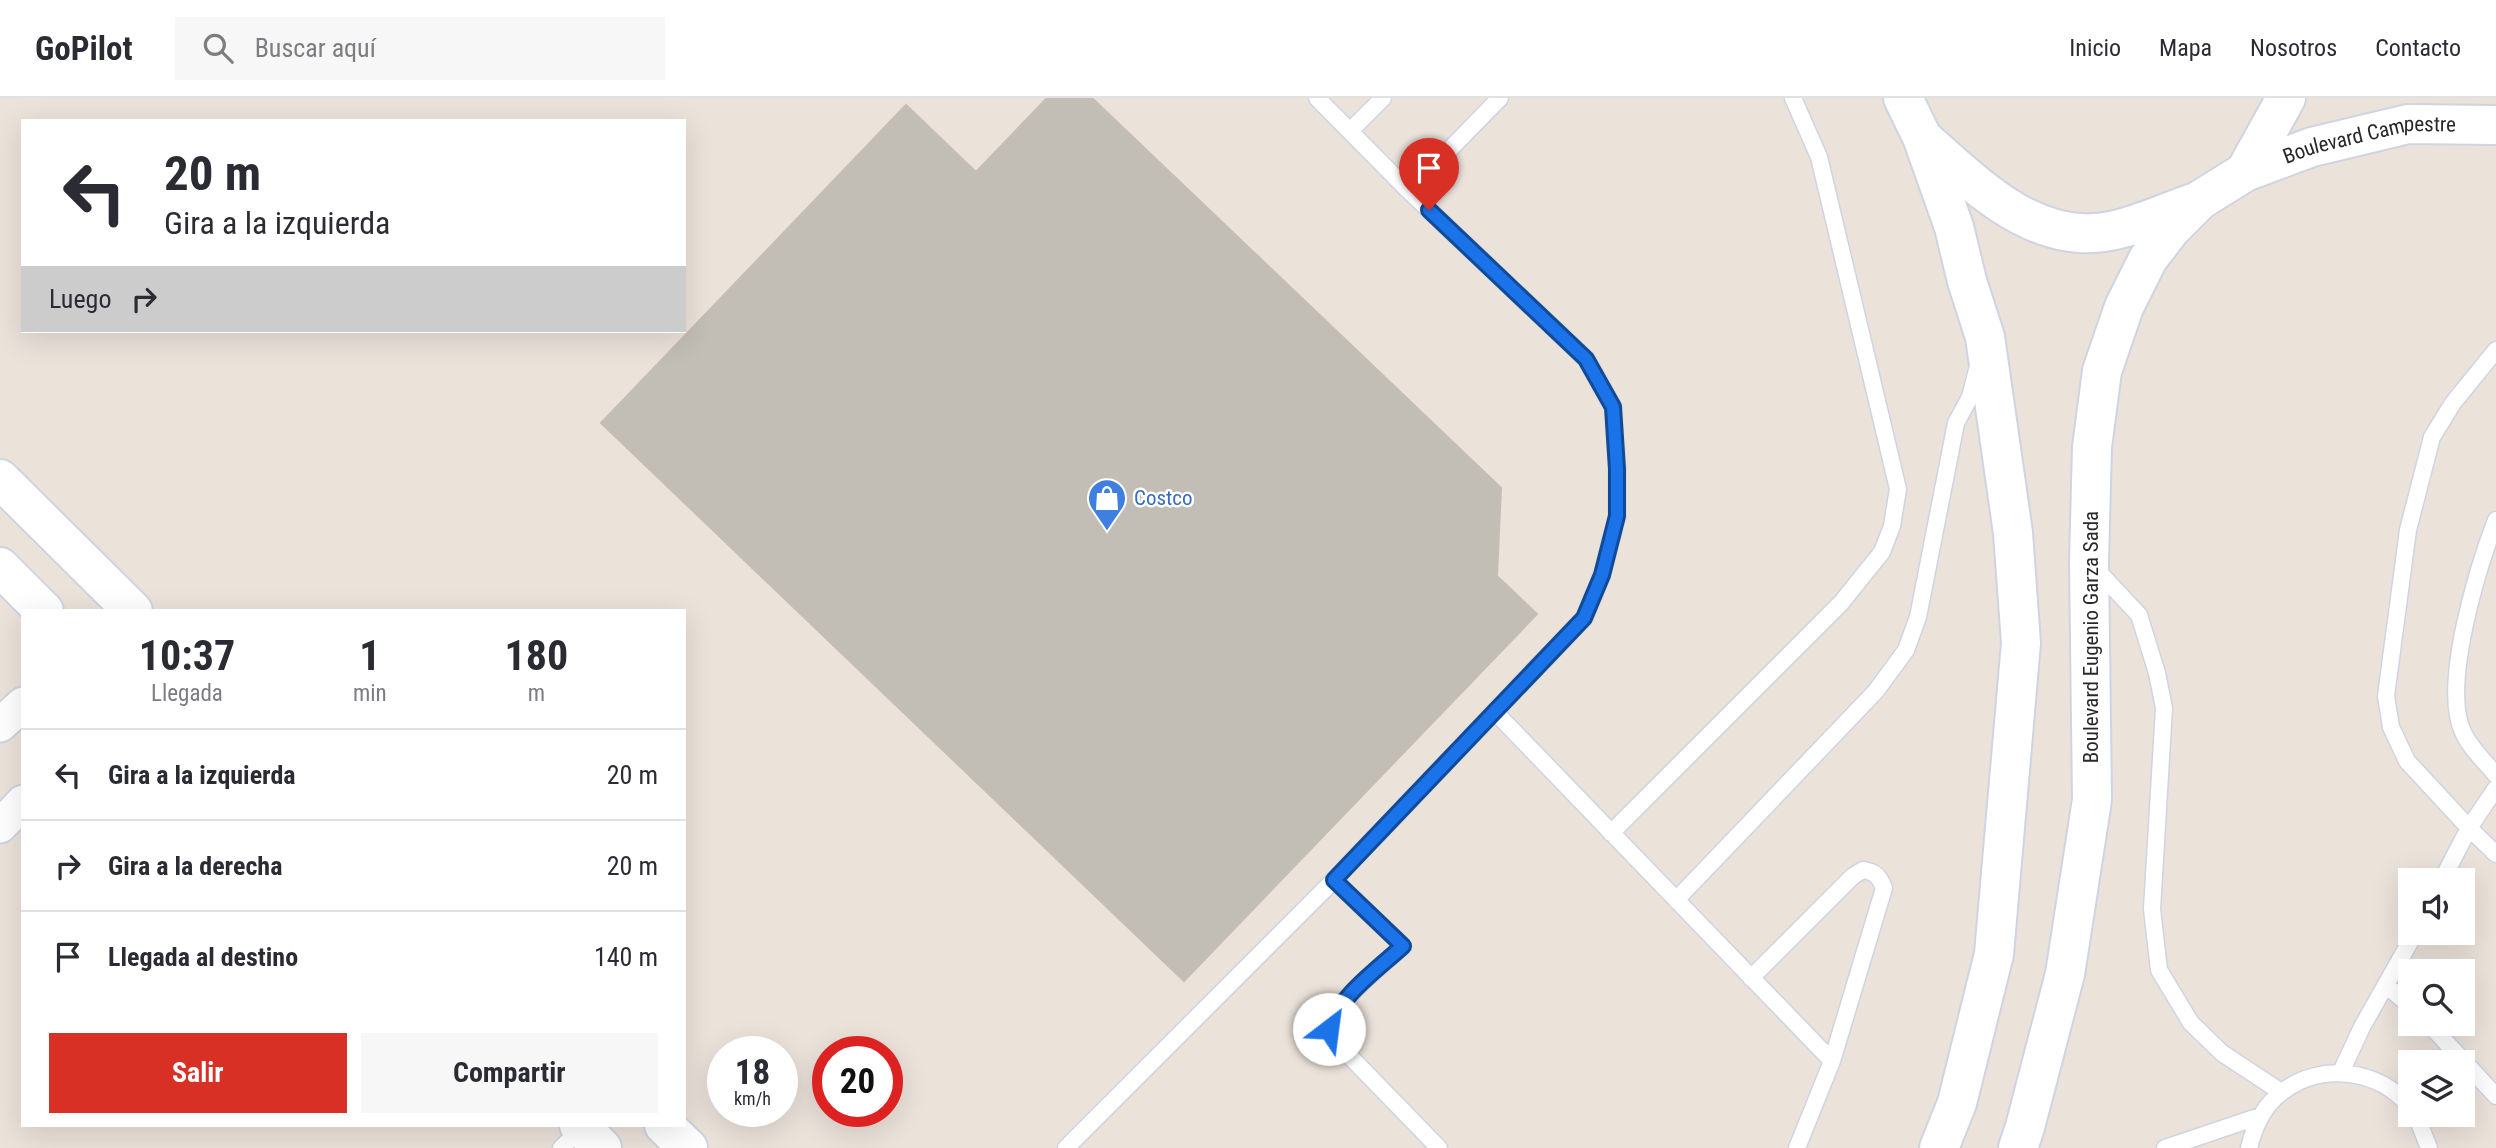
<!DOCTYPE html>
<html lang="es">
<head>
<meta charset="utf-8">
<style>
	:root { --surface:#fff; --page:#f7f7f7; --text:#2b2b33; --muted:#7c7c81; --line:#e1e1e2; --accent:#d93025 }
	body { margin:0; font-family:"Roboto Condensed",sans-serif; background:var(--page); color:var(--text); height:100vh; display:flex; flex-direction:column; font-size:26px; white-space:nowrap }
	* { box-sizing:border-box; margin:0 }
	p { font-size:23px; color:var(--muted) }
	.icon { flex:none; width:38px; height:38px; fill:none; stroke:currentColor; stroke-width:2; stroke-linecap:round; stroke-linejoin:round }
	.map { position:relative; flex:1; overflow:hidden }
	.details { position:absolute; left:21px; top:511px; width:665px; height:518px; display:flex; flex-direction:column; background:var(--surface); border-radius:0px; box-shadow:0 7px 28px #0002 }
	.details>* { flex:none }
	.top-card { position:absolute; left:21px; top:21px; width:665px; height:214px; border-radius:0px; box-shadow:0 7px 28px #0002; background:#fff; color:var(--text); overflow:hidden }
	.controls { position:absolute; left:2398px; top:770px; display:grid; gap:14px }
	.controls a { display:grid; place-items:center; width:77px; height:77px; border-radius:0px; background:var(--surface); box-shadow:0 7px 28px #0002; font-size:35px }
	.speed { position:absolute; left:707px; top:938px; display:flex; gap:14px; font-size:35px; font-weight:700; text-align:center }
	.speed>* { display:grid; place-content:center; width:91px; height:91px; border-radius:50%; background:var(--surface); box-shadow:0 7px 28px #0002; line-height:1 }
	.speed small { font-size:18px; font-weight:400 }
	.speed .limit { border:10px solid #d22; background:#fff; color:#111 }
	.pin { position:absolute; display:grid; place-items:center; width:60px; height:60px; color:#fff; margin:-72px -30px; border-radius:50% 50% 50% 0; rotate:-45deg; box-shadow:0 0 7px #0007 }
	.pin .icon { rotate:45deg }
	.me { position:absolute; width:77px; margin:-38px; rotate:30deg; stroke-linejoin:round; filter:drop-shadow(0 0 5px #0008) }
	.turn { display:flex; align-items:center; gap:24px; height:147px; padding:0 28px; font-size:32px }
	.turn .icon { width:91px; height:91px; stroke-width:2.5 }
	.turn b { display:block; font-size:49px; line-height:60px }
	.then { display:flex; align-items:center; height:66px; padding:0 28px; background:#0003; gap:14px; font-size:26px }
	.eta { display:flex; justify-content:space-evenly; align-items:center; height:119px; text-align:center }
	.eta b { font-size:42px; font-weight:700; line-height:49px }
	.action { display:flex; gap:14px; margin-top:auto; padding:14px 28px }
	.action a { flex:1; height:80px; border-radius:0px; background:var(--accent); color:#fff; font-size:28px; font-weight:700; line-height:80px; text-align:center }
	.action a+a { background:var(--page); color:var(--text) }
	ul { padding:0; list-style:none }
	li { display:flex; align-items:center; gap:21px; height:91px; padding:0 28px; border-top:2px solid var(--line) }
	li div { flex:1 }
	li b { display:block; font-size:26px }
	li em { font-style:normal }
	header { display:flex; align-items:center; gap:42px; box-sizing:border-box; height:98px; padding:0 35px; background:var(--surface); border-bottom:2px solid var(--line) }
	header strong { font-size:33px }
	nav { display:flex; gap:38px; margin-inline-start:auto; font-size:24px }
	.search { width:490px; height:63px; background:var(--page); display:flex; align-items:center; gap:18px; box-sizing:border-box; padding:0 24px; border-radius:0px; color:var(--muted); font-size:26px }
	.map>svg:first-child { display:block }
	.building { fill:#c2bdb5; stroke:#c6beb4; stroke-width:2 }
	.lines { fill:none; stroke-linecap:round; stroke-linejoin:round }
	.service-casing { stroke:#cfd4e2; stroke-width:19 }
	.minor-casing { stroke:#cfd4e2; stroke-width:37 }
	.tertiary-casing { stroke:#cfd4e2; stroke-width:42 }
	.service { stroke:#fff; stroke-width:16 }
	.minor { stroke:#fff; stroke-width:33 }
	.tertiary { stroke:#fff; stroke-width:38 }
	.route-casing { stroke:#114b97; stroke-width:18 }
	.route { stroke:#1a73e8; stroke-width:12 }
	.labels { text-anchor:middle; dominant-baseline:central; stroke-width:5; stroke-linejoin:round; paint-order:stroke }
	.street-label { font-size:21px; fill:#282828; stroke:#fff }
	.shop-label { font-size:21px; fill:#366cbe; stroke:#fff; text-anchor:start }
</style>
</head>
<body>
<header>
<strong>GoPilot</strong>
<div class="search"><svg class="icon" aria-label="search" viewBox="0 0 24 24"><circle cx="10" cy="10" r="6"/><path d="M15 15l6 6"/></svg>Buscar aquí</div>
<nav><a>Inicio</a><a>Mapa</a><a>Nosotros</a><a>Contacto</a></nav>
</header>
<div class="map">
<svg width="2496" height="1050" viewBox="0 0 2496 1050">
	<rect width="100%" height="100%" fill="#ebe2da"/>
	<path class="building" d="M1047 0H1092L1501 390 1497 478 1537 516 1184 883 601 325 906 7 976 74Z"/>
	<g class="lines">
		<defs>
			<path id="service" d="M1350 33 1383 0
				M1409 93 1500 0
				M2496 252 2453 305 2432 339 2408 432 2386 598 2391 629 2407 663 2469 730 2496 756
				M2496 422C2478 469 2441 588 2463 634 2470 650 2485 664 2496 677
				M2095 470 2139 517 2157 575 2164 610 2152 811 2159 872 2191 925 2222 955 2281 994
				M1495 614 1832 963
				M1611 735 1841 505 1882 454 1892 428 1898 391 1819 59 1793 0
				M1334 782 1403 848C1387 863 1327 910 1329 931 1330 935 1332 938 1334 942L1439 1050
				M2442 782 2469 730 2496 690
				M1676 802 1876 593 1906 552 1918 519 1956 325 1970 299 1978 268
				M1751 880 1853 778 1863 772C1876 774 1879 778 1884 790L1832 963 1797 1050
				M2386 887 2410 908
				M2429 926 2496 998
				M2341 974 2362 929 2415 835
				M2416 1017 2429 1050
				M561 1050 582 1030
				M1066 1050 1334 782 1584 520 1602 477 1617 418V371L1613 309 1586 261 1409 93 1317 0
				M2165 1050 2260 1018
				M2249 1050C2254 1029 2264 1007 2282 994 2321 964 2379 971 2410 1009"/>
			<path id="minor" d="M0 627 23 606
				M0 728 23 704"/>
			<g id="tertiary">
				<path d="M1903 0 1922 39 1954 129 1967 183 1985 239 2013 435 2021 545 1994 856 1957 1005 1939 1050"/>
				<path d="M1926 43C1968 81 2020 132 2080 135 2118 138 2158 117 2193 105"/>
				<path d="M2245 74 2286 0"/>
				<path d="M0 381 133 513"/>
				<path d="M0 469 44 513"/>
				<path d="M579 1027 602 1050"/>
				<path d="M664 1027 688 1050"/>
				<path id="s1" d="M2018 1050 2025 1029 2065 876 2092 702 2089 463 2092 349 2102 273 2124 209 2148 161 2171 131 2200 102 2245 74 2312 49 2408 26 2496 27"/>
			</g>
		</defs>
		<use href="#service" class="service-casing"/>
		<use href="#minor" class="minor-casing"/>
		<use href="#tertiary" class="tertiary-casing"/>
		<use href="#service" class="service"/>
		<use href="#minor" class="minor"/>
		<use href="#tertiary" class="tertiary"/>
	</g>
	<g class="lines">
		<defs>
			<path id="route" d="M1329 931C1337 900 1379 870 1403 848L1334 782 1584 520 1602 477 1617 418V371L1613 309 1586 261 1429 112"/>
		</defs>
		<use href="#route" class="route-casing"/>
		<use href="#route" class="route"/>
	</g>
	<defs>
		<symbol id="shop-pin" viewBox="-11 -11 22 30"><path d="M0 17L-7.5 6A9.5 9.5 0 1 1 7.5 6Z" fill="#3f7fe0" stroke="#fff"/><path d="M-5-2.5h2.3a2.7 3.5 0 0 1 5.4 0H5L5.5 6h-11ZM-1.5-2.5h3a1.5 2.3 0 0 0-3 0Z" fill="#fff"/></symbol>
	</defs>
	<g fill-rule="evenodd">
		<use href="#shop-pin" x="1085" y="378" width="44" height="60"/>
	</g>
	<g class="labels">
		<g class="street-label">
			<text stroke="none"><textPath href="#s1" startOffset="1169">Boulevard Campestre</textPath></text>
			<text transform="translate(2091 539) rotate(-90)">Boulevard Eugenio Garza Sada</text>
		</g>
		<g class="shop-label">
			<text x="1134" y="400">Costco</text>
		</g>
	</g>
</svg>
<div class="controls">
<a><svg class="icon" aria-label="sound" viewBox="0 0 24 24"><path d="M4 9h4l5-4v14l-5-4H4zM17 9q2 3 0 6"/></svg></a>
<a><svg class="icon" aria-label="search" viewBox="0 0 24 24"><circle cx="10" cy="10" r="6"/><path d="M15 15l6 6"/></svg></a>
<a><svg class="icon" aria-label="layers" viewBox="0 0 24 24"><path d="M12 4l9 5-9 5-9-5zM3 14l9 5 9-5"/></svg></a>
</div>
<div class="speed"><div>18<small>km/h</small></div><div class="limit">20</div></div>
<div class="pin" style="left:1429px;top:112px;background:#d93025"><svg class="icon" aria-label="arrive" viewBox="0 0 24 24"><path d="M6 21V4h12l-3 4 3 4H6"/></svg></div>
<svg class="me" style="left:1329px;top:931px" viewBox="-20 -20 40 40"><circle r="19" fill="#fff"/><path d="M0-13L10 11 0 6-10 11z" fill="#1a73e8"/></svg>
<div class="top-card">
<div class="turn"><svg class="icon" aria-label="left" viewBox="0 0 24 24"><path d="M17 20v-9H6M10 6l-5 5 5 5"/></svg><div><b>20 m</b>Gira a la izquierda</div></div>
<div class="then">Luego<svg class="icon" aria-label="right" viewBox="0 0 24 24"><path d="M7 20v-9h11M14 6l5 5-5 5"/></svg></div>
</div>
<section class="details">
<div class="eta">
<div><b>10:37</b><p>Llegada</p></div>
<div><b>1</b><p>min</p></div>
<div><b>180</b><p>m</p></div>
</div>
<ul>
<li><svg class="icon" aria-label="left" viewBox="0 0 24 24"><path d="M17 20v-9H6M10 6l-5 5 5 5"/></svg><div><b>Gira a la izquierda</b></div><em>20 m</em></li>
<li><svg class="icon" aria-label="right" viewBox="0 0 24 24"><path d="M7 20v-9h11M14 6l5 5-5 5"/></svg><div><b>Gira a la derecha</b></div><em>20 m</em></li>
<li><svg class="icon" aria-label="arrive" viewBox="0 0 24 24"><path d="M6 21V4h12l-3 4 3 4H6"/></svg><div><b>Llegada al destino</b></div><em>140 m</em></li>
</ul>
<div class="action"><a>Salir</a><a>Compartir</a></div>
</section>
</div>
</body>
</html>
